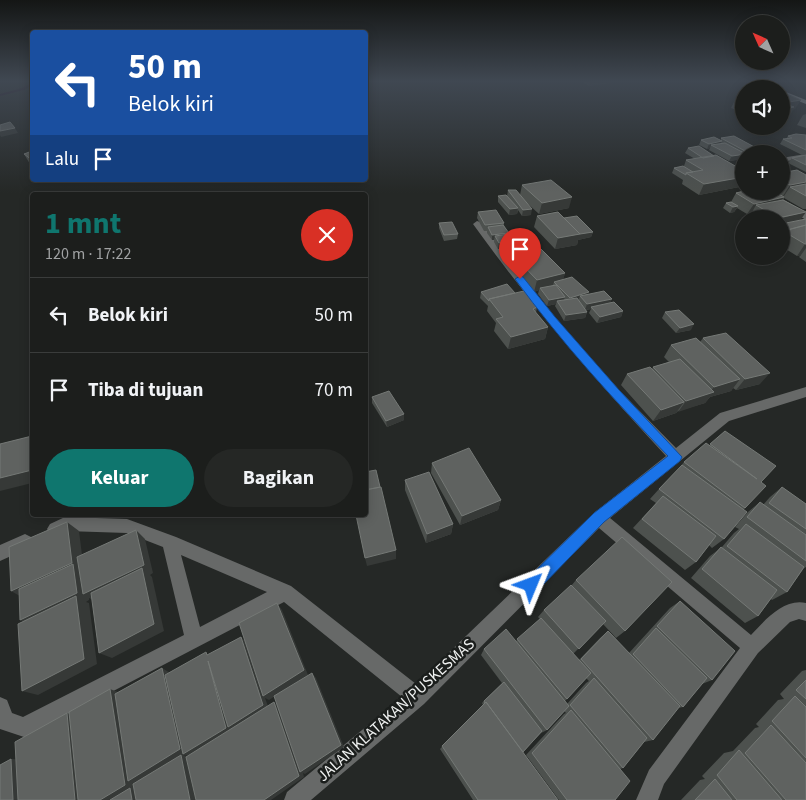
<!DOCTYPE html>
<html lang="id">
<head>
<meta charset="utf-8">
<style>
	:root { --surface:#1c1e1c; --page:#252725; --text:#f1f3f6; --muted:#a0a2a3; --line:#3a3c3b; --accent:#0f766e }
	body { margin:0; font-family:"Source Sans 3",sans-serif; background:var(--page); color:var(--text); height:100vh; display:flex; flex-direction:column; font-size:19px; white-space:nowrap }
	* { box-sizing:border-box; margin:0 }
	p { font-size:16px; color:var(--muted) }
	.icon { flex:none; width:28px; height:28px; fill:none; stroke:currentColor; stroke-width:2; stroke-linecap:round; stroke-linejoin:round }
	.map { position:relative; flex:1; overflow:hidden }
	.side { position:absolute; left:30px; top:192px; width:338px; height:325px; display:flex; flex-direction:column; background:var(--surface); border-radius:5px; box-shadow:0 2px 12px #0003,0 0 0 1px var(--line) }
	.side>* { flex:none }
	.guide { position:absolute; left:30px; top:30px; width:338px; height:152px; border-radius:5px; box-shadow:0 2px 12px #0003,0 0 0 1px var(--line); background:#1a4fa0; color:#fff; overflow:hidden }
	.needle { width:32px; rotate:315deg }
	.tools { position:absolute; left:735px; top:15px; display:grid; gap:10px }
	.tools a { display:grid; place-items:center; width:55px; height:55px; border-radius:50%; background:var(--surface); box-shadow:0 2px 12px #0003,0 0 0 1px var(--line); font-size:25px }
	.pin { position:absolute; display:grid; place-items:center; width:42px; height:42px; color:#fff; margin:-51px -21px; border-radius:50% 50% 50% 0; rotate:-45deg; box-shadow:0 0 5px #0007 }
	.pin .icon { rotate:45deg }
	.me { position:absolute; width:55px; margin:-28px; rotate:46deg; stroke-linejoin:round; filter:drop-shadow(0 0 4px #0008) }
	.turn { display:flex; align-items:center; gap:18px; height:105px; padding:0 15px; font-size:22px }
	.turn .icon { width:65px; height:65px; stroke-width:2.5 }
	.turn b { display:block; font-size:35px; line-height:42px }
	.then { display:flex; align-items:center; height:48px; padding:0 15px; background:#0003; gap:10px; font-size:19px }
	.round { display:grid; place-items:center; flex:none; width:52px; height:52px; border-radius:26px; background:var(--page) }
	.summary { display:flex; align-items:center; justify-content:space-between; height:85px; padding:0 15px }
	h1 { font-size:30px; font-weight:700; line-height:38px; color:var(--accent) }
	.cta { display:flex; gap:10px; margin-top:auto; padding:10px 15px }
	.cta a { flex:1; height:58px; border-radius:30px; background:var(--accent); color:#fff; font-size:20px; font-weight:700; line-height:58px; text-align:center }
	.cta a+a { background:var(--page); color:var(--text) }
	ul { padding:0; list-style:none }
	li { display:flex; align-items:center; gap:15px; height:75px; padding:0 15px; border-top:1px solid var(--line) }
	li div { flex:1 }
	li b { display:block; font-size:19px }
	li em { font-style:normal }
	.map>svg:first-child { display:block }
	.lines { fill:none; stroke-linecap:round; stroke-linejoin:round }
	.stream { fill:#1c001f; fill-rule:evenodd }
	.minor { fill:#676968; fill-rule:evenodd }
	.trunk { fill:#b4b8b6; fill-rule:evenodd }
	.wall { fill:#4d514e; fill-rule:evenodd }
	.shaded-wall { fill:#363937 }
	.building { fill:#5f6260; stroke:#757976 }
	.route { fill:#1a73e8; stroke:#114b97 }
	.labels { text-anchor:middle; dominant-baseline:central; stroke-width:5; stroke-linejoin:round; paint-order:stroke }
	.near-street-label { font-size:16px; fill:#eff1f0; stroke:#1b1e1c }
</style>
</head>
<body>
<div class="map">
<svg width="806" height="800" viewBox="0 0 806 800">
	<rect width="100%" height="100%" fill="#252826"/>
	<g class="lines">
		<path class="stream" d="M31 83H32V85L24 90 0 96V94L22 88Z"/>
		<path class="minor" d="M806 154V158L781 162V158Z
			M759 191H769L806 213V220Z
			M477 221 480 222 555 318 619 390 676 448 720 413 806 387V397L729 421 610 518 751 635C765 620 784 598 806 603V621L799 619 790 622 758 653 664 784 658 800H636L649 770 740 648 599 528 424 704 311 800H284L287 792 402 697 284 602 31 734 24 737 0 729V697L7 700 12 713 23 717 184 635 163 547 127 533 66 531 55 536 50 534 47 529 50 524 65 517 127 519 176 537 291 586 416 684 594 513 666 456C597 382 532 306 473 224ZM181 555 267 592 200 627Z
			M25 534 31 537 33 542 31 547 0 561V545Z"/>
		<path class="trunk" d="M753 81H761L777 89H768Z
			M781 90 806 100V104L781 94Z"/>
	</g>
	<path class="wall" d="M581 81H622L589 86Z
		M798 81H806V84Z
		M744 97V113L731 108 736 98Z
		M806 114V128L797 125 803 115Z
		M806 135V172L788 163 792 158 804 156 780 144 783 139H786L788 136Z
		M721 138 760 150 758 154H744L743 159 729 161 709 150 710 148 707 149 699 145 701 140H721Z
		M688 148 714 156 735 166 738 160 744 159V186L699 195 682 184 683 180 672 173 674 168 684 166 686 160 695 159 685 153Z
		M32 151V166L30 164 24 154Z
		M781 173 806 175V209H803L784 198 783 200 806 212 800 220 806 219V262L799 257 801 255 797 256 781 246V219H754L750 216 751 214H747L737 208 734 212 730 213 723 208 726 203 731 202 736 193 784 197V196H783L775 191H781Z
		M522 185 569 208 539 214 526 202 531 215 522 216 518 210 517 214 509 215 498 202V196H507L508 190 520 195Z
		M478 212 504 223V225L508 234 512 247 498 249 494 242V240H492L487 233V231H484L477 218Z
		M537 216 564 218 593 232 591 237 578 240 577 245 555 249 534 227Z
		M439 223 458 234 457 239 444 241 439 228Z
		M514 256 565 273 563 279 588 294 610 303 623 311 621 317 597 323 589 313 591 309 586 310 587 312 585 318 564 321 555 306 556 304 547 306 538 294 539 290 534 292 511 268Z
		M481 292 515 293 537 307 536 313 548 327 545 339 508 349 494 331 496 323 487 311 488 306 480 298Z
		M665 312 691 330 676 333 662 318Z
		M703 338 760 384 736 390 733 388 731 391 710 397 705 403 678 411 676 413 653 421 621 385 627 374 652 369 653 367 669 362 664 357 671 345 700 342Z
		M372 397 404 420 387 427 372 403Z
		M725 431 761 482 745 508 724 539 712 548 709 545 696 562 685 570 633 528 656 503 650 499 659 489 676 472 684 462 709 446Z
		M432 463 501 500 498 510 460 525 431 473Z
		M405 480 453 524 451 534 426 543 405 490Z
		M782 487 806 504V567L804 568 787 592 772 600 771 599 758 616 745 623 691 578 710 556 722 547 734 533 739 529 735 527 748 512 760 502 763 505 770 497Z
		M576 580 625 631 616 638 603 624 573 654 579 660 600 638 608 631 629 653 670 608 680 601 712 680 702 684 683 707 678 708 653 740 644 742 623 768 620 769 615 800H559L526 755 564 714 566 713 564 711 547 730 541 733 523 752 558 800H473L440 749 483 705 482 703 502 683 481 655 484 649 516 641 540 619 538 617 544 610 571 586ZM586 678 589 681 586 683 567 704 565 701 567 699Z
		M806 670V800H681L700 780 705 779 702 776 724 753 733 751 755 728 759 727 756 724 778 700 784 699 780 694 802 671Z"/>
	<path class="shaded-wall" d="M591 81H622L589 86Z
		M801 100 795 109 793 110 789 117 781 118V106L783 103Z
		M15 128 18 133 1 137 0 135V131Z
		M722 141 720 146 711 145 710 148 707 149 709 144Z
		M760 150 758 154H746L747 152Z
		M744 154 743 159 729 161 732 156Z
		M744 177V186L699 195 704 184Z
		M806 182V191L790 187 784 196H783L790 185Z
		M572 197 569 208 539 214 542 203Z
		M784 197 777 208 756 205 751 214H747L754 204Z
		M738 206 734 212 730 213 733 207Z
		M518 208 517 214 509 215 510 209Z
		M532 209 531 215 522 216 523 210Z
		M806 212 798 223 781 227V219H778Z
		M593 232 591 237 578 240 577 245 555 249 558 238Z
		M509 233 508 238 495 236 494 240H492V235Z
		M513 241 512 247 498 249 499 243Z
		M805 244H806V248L801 255 797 256Z
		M565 273 562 284 554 282 552 287 540 288 539 290 534 292 537 280Z
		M589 292 587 298 580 296 578 301 568 304 570 298Z
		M565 297 563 303 557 301 556 304 547 306 549 300Z
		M612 299 609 305 591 307V309L585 310 587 304Z
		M623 311 621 317 597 323 600 317Z
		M587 312 585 318 564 321 566 315Z
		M694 324 691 330 676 333 680 328Z
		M548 327 545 339 508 349 511 337Z
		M770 373 760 384 736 390 745 379Z
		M740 379 731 391 710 397 705 403 678 412 686 401 709 393 714 387Z
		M684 402 676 413 653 421 661 410Z
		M404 414V420L387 427 386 421Z
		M32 470V483L0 491V478Z
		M501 500 498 510 460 525 462 516Z
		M67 522 79 531 84 571 136 530 145 539 153 573 150 575 152 577 164 631 112 658 99 653 95 601 89 598V600L86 602 89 603 97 664 38 695 22 691 35 627 20 620 25 599 11 591Z
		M453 524 451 534 426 543 427 534Z
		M396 550V559L367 566 365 558Z
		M277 603 282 610 308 675 269 700 265 698 269 709 193 756 184 755H183L191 757 200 800H190L141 782 137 781 138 786 145 800H100L110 689 123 694 162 668 172 674 208 661 241 637 247 643Z
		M312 673 316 678 344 747 305 774 303 773 304 777 271 800H264L274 702 279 706Z
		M67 713 81 717 91 800H75Z
		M11 759 29 760 31 800H13Z"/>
	<path class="building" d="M781 92H782L801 100 783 103 794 107 781 110Z
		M744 97V102L736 98Z
		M10 122 15 128 0 131V125Z
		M796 134 806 135V150L783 139 792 138 788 136Z
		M734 136 760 150 747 152 721 138Z
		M714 137 722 141 709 144 701 140Z
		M725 143 746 154 732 156 711 145Z
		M699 146 714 156 703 158 688 148Z
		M32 151V160L24 154Z
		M716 155 744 171V177L704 184 686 173 703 170 686 160Z
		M806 155V165L792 158Z
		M744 159V163L738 160Z
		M683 166 693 172 686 173V175L674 168Z
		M797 170 806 175V182L790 185 781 181V173Z
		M551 180 572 197 542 203 522 185Z
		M806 184V196L790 187Z
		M508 190H516L532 209 523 210Z
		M744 191H774L784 197 754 204 736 193Z
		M506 195 518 208 510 209 498 196Z
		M783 200 806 212 778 218 756 205Z
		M731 202 738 206 733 207 726 203Z
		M496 210 504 223 485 225 478 212Z
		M558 212 580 234 558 238 537 216Z
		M577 216 593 232 580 234 564 218Z
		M806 219V225L784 231 781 229V224Z
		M452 222 458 234 444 235 439 223Z
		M503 225 509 233 492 235 488 227Z
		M806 225V244H805L783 231Z
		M509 234 513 241 499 243 495 236Z
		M541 249 565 273 537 280 514 256Z
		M572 277 589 292 570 298 554 282Z
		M507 284 515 293 489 299V301L481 292Z
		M556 285 565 297 549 300 540 288Z
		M524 291 537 307 533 309 548 327 511 337 496 319 503 317 489 299Z
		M604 291 612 299 587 304 580 296Z
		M577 298 587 312 566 315 557 301Z
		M614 302 623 311 600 317 591 307Z
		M679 310 694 324 680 328 665 312Z
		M726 333 770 373 745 379 703 338Z
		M696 338 740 379 714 387 671 345Z
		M680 359 714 392 686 401 653 367Z
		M650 367 684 402 661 410 627 374Z
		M389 391 404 414 386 421 372 397Z
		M725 431 776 466 761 482 766 486 745 508 684 462 706 443 757 479 710 444Z
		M32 436V470L0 478V444Z
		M469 448 501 500 462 516 432 463Z
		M682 465 747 512 724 539 659 489Z
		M376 470 380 487 365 490V472Z
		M429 472 453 524 427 534 405 480Z
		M381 487 396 550 365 558 356 515H365V490Z
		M782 487 806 504V529L769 503Z
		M663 496 716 536 696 562 642 519Z
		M760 502 806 535V561L747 517Z
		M67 522 72 563 11 591 9 547Z
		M746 524 804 567 787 592 727 546Z
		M136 530 144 565 83 594 77 557Z
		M622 537 672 582 625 631 576 580Z
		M721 547 777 590 758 616 702 569Z
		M73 564 77 593 20 620 19 589Z
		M142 568 154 624 99 653 91 593Z
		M571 585 606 621 579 649 544 610Z
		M76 596 84 659 22 691 18 624Z
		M680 601 735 651 712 680 657 626Z
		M277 603 304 670 263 696 239 623Z
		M541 618 591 673 567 699 517 639Z
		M656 628 707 678 683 707 633 654Z
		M506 629 569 706 547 730 484 649Z
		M608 631 680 706 653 740 581 659Z
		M241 637 263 705 228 727 208 661 226 728 183 754 165 675 206 652 207 655Z
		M162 668 180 749 128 781 115 694Z
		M312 673 341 745 300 772 274 696Z
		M594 678 647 738 623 768 570 705Z
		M806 680V699L796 690Z
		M504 682 542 731 523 752 486 702 485 703 484 701Z
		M110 689 125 785 100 800H78L69 712Z
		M795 696 806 707V758L772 721Z
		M274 702 299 776 264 800H196L186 757Z
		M486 702 558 800H478L442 746Z
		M571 710 630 781 615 800H567L532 753Z
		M67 713 75 800H18L15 742Z
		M771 725 806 763V800H786L745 753Z
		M739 750 782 800H737L717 775Z
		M181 755 190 800H136L133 784Z
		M11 759 13 800H0V765Z
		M715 779 732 800H695Z
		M130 788 132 800H110Z"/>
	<linearGradient id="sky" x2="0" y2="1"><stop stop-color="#141615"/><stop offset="0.42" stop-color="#404852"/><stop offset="1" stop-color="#404852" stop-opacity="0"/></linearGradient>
	<rect width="806" height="193" fill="url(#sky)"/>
	<path class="route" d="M520 276 523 277 555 317 619 390 682 457 680 461 604 522 537 591 531 593 526 591 524 585 526 580 594 513 668 456C614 400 561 342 515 279Z"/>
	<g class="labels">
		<g class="near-street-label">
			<text transform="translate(396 710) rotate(-42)">JALAN KLATAKAN/PUSKESMAS</text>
		</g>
	</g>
</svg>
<div class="tools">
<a><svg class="needle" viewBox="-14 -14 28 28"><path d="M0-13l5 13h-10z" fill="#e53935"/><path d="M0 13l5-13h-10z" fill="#a0a2a3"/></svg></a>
<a><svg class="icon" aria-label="sound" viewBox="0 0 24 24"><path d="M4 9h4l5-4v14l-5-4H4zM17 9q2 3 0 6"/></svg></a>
<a>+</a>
<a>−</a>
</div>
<div class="pin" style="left:520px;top:279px;background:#d93025"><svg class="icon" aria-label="arrive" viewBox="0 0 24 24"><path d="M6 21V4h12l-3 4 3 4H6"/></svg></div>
<svg class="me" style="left:531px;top:585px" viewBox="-20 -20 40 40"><path d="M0-17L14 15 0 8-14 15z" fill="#1a73e8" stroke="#fff" stroke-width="4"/></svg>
<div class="guide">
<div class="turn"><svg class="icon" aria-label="left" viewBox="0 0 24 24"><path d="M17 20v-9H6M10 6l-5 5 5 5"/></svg><div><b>50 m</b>Belok kiri</div></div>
<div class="then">Lalu<svg class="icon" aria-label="arrive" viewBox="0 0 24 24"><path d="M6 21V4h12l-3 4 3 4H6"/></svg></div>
</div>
<section class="side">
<div class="summary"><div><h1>1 mnt</h1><p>120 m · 17:22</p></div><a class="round" style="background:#d93025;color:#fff"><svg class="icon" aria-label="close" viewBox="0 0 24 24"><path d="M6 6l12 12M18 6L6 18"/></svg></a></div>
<ul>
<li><svg class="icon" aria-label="left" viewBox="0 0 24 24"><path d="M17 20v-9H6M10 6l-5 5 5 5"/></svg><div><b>Belok kiri</b></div><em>50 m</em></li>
<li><svg class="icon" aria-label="arrive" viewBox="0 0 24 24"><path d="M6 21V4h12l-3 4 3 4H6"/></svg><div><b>Tiba di tujuan</b></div><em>70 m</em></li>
</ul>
<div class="cta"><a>Keluar</a><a>Bagikan</a></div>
</section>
</div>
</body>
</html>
